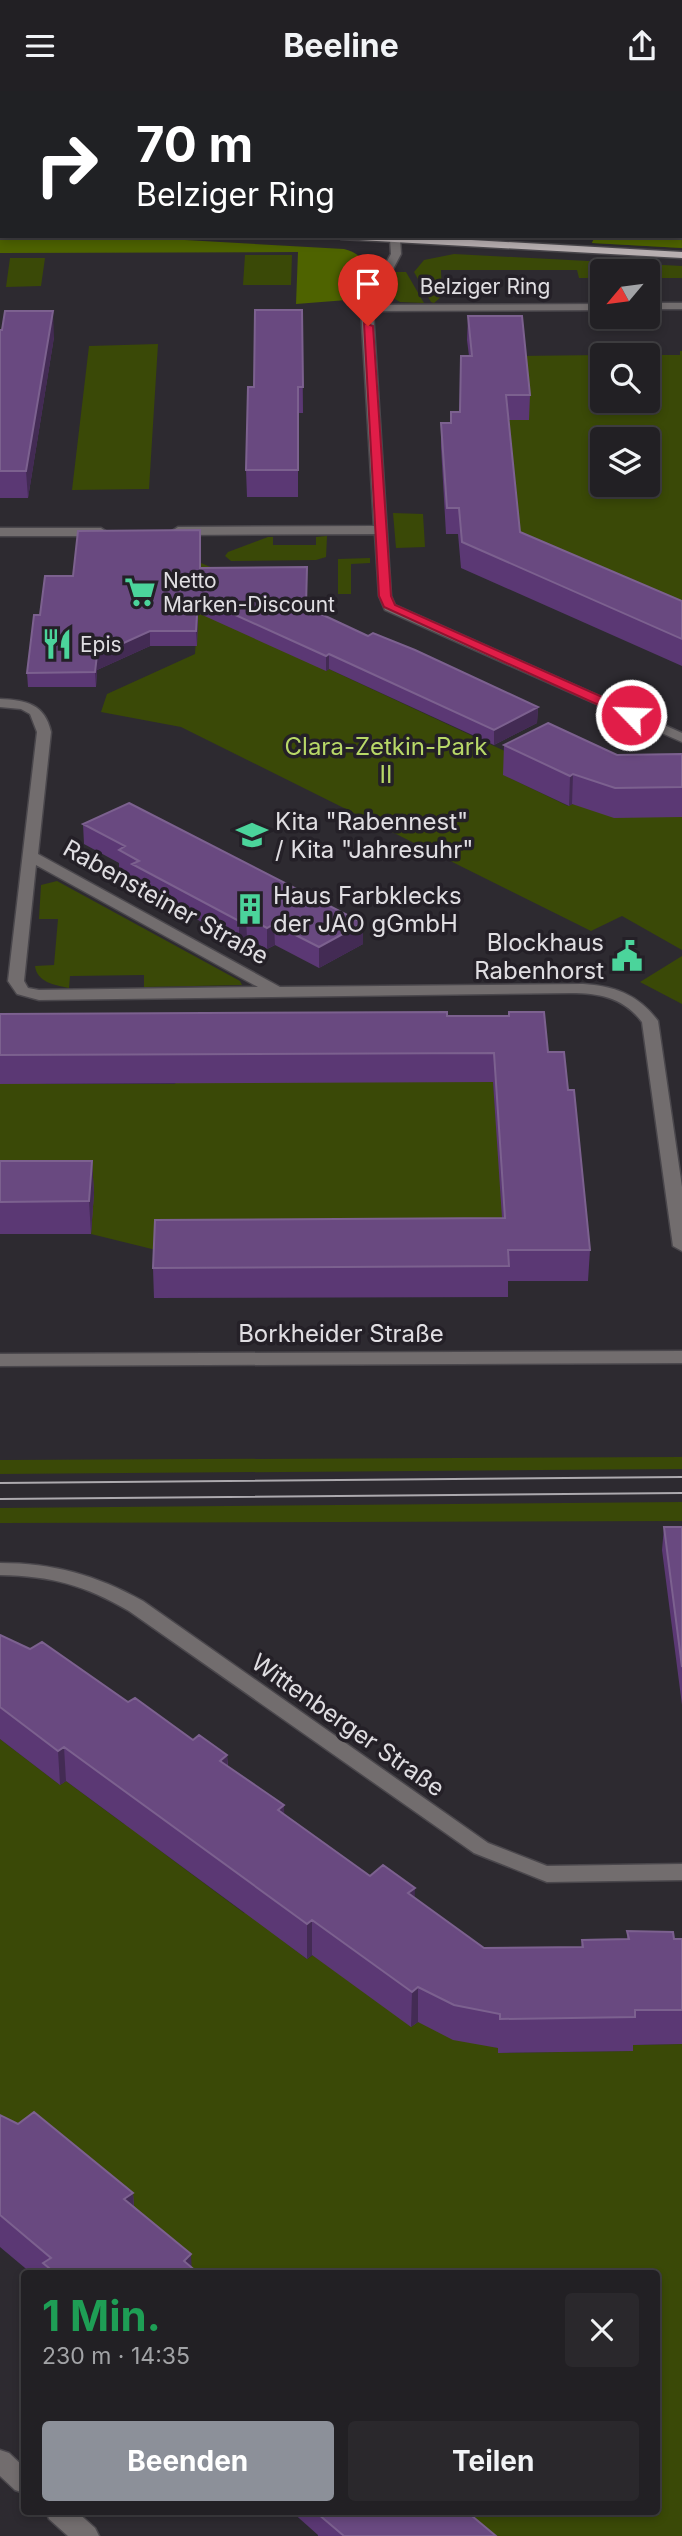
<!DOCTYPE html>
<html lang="de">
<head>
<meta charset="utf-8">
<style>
	:root { --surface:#222024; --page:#2a282c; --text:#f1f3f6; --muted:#a2a3a6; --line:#3f3e41; --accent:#8c9099 }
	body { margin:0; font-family:Inter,sans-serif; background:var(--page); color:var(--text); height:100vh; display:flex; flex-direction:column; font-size:26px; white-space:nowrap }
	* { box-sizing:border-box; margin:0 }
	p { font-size:23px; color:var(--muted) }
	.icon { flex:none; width:38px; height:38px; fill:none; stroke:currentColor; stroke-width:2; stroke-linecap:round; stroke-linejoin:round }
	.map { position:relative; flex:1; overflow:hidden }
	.drawer { position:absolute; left:21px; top:2179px; width:639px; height:245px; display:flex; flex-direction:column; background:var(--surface); border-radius:7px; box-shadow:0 4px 10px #0003,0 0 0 2px var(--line) }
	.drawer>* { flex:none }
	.hud { position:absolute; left:0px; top:0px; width:682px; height:147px; box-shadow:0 4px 10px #0003,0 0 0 2px var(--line); background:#202124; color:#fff; overflow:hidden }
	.needle { width:46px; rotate:241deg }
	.tools { position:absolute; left:590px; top:168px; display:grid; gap:14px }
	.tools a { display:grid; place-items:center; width:70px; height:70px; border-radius:7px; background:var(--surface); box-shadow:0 4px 10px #0003,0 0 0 2px var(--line); font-size:35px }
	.pin { position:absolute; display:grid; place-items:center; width:60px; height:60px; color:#fff; margin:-72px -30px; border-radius:50% 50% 50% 0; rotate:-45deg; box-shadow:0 0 7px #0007 }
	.pin .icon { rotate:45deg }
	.me { position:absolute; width:77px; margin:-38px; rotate:294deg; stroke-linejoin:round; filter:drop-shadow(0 0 5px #0008) }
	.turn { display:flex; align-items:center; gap:24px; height:147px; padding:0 21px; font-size:32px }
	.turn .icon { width:91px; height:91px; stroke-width:2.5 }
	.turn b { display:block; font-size:49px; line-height:60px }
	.round { display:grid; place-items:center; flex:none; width:74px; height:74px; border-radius:7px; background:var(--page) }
	.headline { display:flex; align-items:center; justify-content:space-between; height:119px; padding:0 21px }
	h1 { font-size:42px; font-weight:700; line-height:52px; color:#1e9e55 }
	.cta { display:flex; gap:14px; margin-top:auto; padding:14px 21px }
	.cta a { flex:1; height:80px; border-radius:7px; background:var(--accent); color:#fff; font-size:28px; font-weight:700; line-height:80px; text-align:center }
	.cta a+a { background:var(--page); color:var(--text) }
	header { display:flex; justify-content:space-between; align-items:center; height:91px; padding:0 21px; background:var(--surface); font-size:32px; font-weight:700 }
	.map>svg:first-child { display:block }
	.green { fill:#3a4907; fill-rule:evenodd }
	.forest { fill:#4e6300 }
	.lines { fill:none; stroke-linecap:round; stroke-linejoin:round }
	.stream { stroke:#55828f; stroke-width:8 }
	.minor-casing { stroke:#4a474c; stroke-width:3 }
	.major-casing { stroke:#4a474c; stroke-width:3 }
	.minor { fill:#726d6e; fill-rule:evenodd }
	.major { fill:#b8afb1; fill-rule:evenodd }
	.tram { stroke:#adaaaf; stroke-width:2 }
	.wall { fill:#5b3874 }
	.shaded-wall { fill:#432b54 }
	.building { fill:#694980; stroke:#7c618f; stroke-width:2 }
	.route { fill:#e11d48; stroke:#92132f; stroke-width:2 }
	.labels { text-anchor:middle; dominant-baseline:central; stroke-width:7; stroke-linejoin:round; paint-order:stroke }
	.far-street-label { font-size:21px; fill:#e0dee2; stroke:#242027 }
	.far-poi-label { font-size:21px; fill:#e0dee2; stroke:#242027; text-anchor:start }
	.park-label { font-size:24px; fill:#b8d868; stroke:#242027 }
	.poi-label { font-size:24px; fill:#e0dee2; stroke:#242027; text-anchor:start }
	.street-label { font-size:24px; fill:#e0dee2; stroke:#242027 }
</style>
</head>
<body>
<header><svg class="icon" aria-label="menu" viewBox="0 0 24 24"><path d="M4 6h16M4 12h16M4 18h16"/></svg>Beeline<svg class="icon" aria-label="share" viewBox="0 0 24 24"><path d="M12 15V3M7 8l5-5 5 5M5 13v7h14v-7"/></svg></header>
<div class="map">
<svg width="682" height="2445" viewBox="0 0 682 2445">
	<rect width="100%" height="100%" fill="#2d2a30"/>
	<path class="green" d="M0 0H682V157L592 152 594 147 561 145H681V2H2V120Z
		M454 163 682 175V187H648V180H602V187H579L577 179H441L442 205 434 212 431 211 414 181 424 169Z
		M245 164H292L291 194H243Z
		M10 167H45L41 195 6 196Z
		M396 181H406L424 212 400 211 388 204Z
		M158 253 149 398 72 399 89 255Z
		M680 260H682V542L518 465 475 329 517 265 602 264V310H648V264H629H680ZM602 348H648V394H602Z
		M393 422 423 423 425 456 396 457Z
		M327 445 326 466 316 469 231 470 225 465 228 461 268 446H273V454H316V446Z
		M370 467V472L351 473V503H338V468Z
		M201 472 246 491 326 580 329 578 528 671 504 684 568 715 572 713 626 726H682V859L622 825 591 840 181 636 101 621 107 603 195 563Z
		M57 790 240 890 242 894 144 896V884L70 885 69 897C54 894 37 891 35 875L54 874 58 828H39L41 794Z
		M682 865V913L640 891Z
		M178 952 493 991 496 1028 517 1126 156 1159 91 1143 93 1102H0V993H11L12 989 47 993H175Z
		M682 1366V1378L0 1383V1369Z
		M682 1411V1430L0 1432V1417Z
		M0 1648 60 1694 66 1690 124 1733 130 1730 154 1755 244 1822 251 1818 274 1843 307 1868 313 1864 411 1935 418 1931 498 1957 499 1962 632 1960V1954L682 1953V2445H469L441 2420H656V2182H174L0 2056Z"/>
	<path class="forest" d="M681 130 682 157 592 152 594 147 561 145H681Z
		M0 139 2 145H114L344 158C355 161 365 166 364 179L347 209 296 213 298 161 0 162Z"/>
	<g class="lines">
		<path class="stream" d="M615 0 619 2"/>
		<defs>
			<path id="minor" d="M397 145 400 148 401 163 374 214 602 213V219L373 220 391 505 395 514 682 642V651L385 519 379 505 375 443 178 444 172 440 178 436 374 435 361 217 391 163 390 148Z
				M648 212H682V218H648Z
				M0 437H101L107 441 101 445H0Z
				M0 608C26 609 45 613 51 641L38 763 280 896 583 893C615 895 639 904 658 930L682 1096V1160L673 1155 642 931C624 907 600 902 571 902L39 909 17 903 8 890 37 641 30 623 21 618 0 616ZM36 774 258 896 39 899 28 897 24 890Z
				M682 1260V1272L0 1275V1263Z
				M0 1472C53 1472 96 1484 143 1510L488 1752 547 1775 682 1773V1789L547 1791 474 1762 129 1520C84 1494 52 1485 0 1484Z
				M0 2359 9 2362 24 2376V2402L15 2399 0 2385Z
				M46 2420H76L95 2437 99 2445H68L49 2428Z"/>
			<path id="major" d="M0 122H2V128H0Z
				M336 145H403L682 161V167L341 148Z"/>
		</defs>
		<use href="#minor" class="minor-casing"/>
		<use href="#major" class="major-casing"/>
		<use href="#minor" class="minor"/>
		<use href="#major" class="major"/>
		<path class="tram" d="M0 1392 682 1386
			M0 1408 682 1402"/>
	</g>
	<path class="wall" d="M302 219 303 322H298V406H247L246 379 254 296Z
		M468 225 530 304 529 329H508L520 441 682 510V575L461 477 458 443H446L441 356V332H451V321H460L469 265 467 249Z
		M0 239 54 246 28 407H0Z
		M201 477 307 516 368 545 538 616 537 632 494 654 329 578 326 580 198 522 197 555H150L97 579 96 596H28L27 582 40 524 73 485Z
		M504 654 617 664 682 663V726L614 727 572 713 569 715 503 684Z
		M83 733 363 832V853L319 877 275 854 267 858 247 847 239 851 133 794V786L119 779V772L84 753Z
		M0 923 447 925 548 961 568 999 590 1159 588 1190H508V1206L154 1207 153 1177 502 1127 493 991 0 993Z
		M0 1070H92L94 1102 91 1143H0Z
		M664 1436H682V1614L662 1459Z
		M0 1544 128 1611 193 1649 227 1664 228 1675 284 1724 370 1785 414 1807 484 1857 581 1856 582 1849 627 1848V1840L674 1848H682V1953L633 1954V1960L498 1962V1957L453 1949 418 1931 411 1936 312 1864 307 1868 66 1690 60 1694 0 1648Z
		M0 2024 133 2102 134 2115 191 2176 198 2182H31L0 2156Z
		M291 2420H472V2425L496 2445H318V2444Z"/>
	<path class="shaded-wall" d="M53 220 54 246 28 407 26 380Z
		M198 507V522L197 555 196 540Z
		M150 540V555L97 579 96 596 95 581 97 564Z
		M329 563V578L326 580V565Z
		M538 616 537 632 494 654V639Z
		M573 683 572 713 569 715 570 685Z
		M246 826 247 847 239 851V830Z
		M363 832V853L319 877V856Z
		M274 833 275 854 267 858V837Z
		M92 1070 94 1102 91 1143 89 1110Z
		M64 1656 66 1690 60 1694 58 1660Z
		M227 1664 228 1699 220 1670Z
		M284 1714 285 1748 278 1719Z
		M415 1797 414 1831 408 1802Z
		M312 1829V1864L307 1868V1833Z
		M418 1896V1931L411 1936 412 1901Z
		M133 2102 135 2136 124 2108Z
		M191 2163 192 2182 184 2170Z"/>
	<path class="building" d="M255 219H302L303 296H298V379H246L248 296H254Z
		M5 220H53L26 380H0V239H2Z
		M468 225H522L530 304H506L520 441 682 510V548L462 451 459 417H447L441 332H451V321H460L461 265H472Z
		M200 439V477L307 476 306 516 368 545 373 542 415 559 538 616 494 639 329 563 326 565 198 507 196 540H150L97 564 95 581 27 582 34 524H40L45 485H73L78 440Z
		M548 632 617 664 682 663V696L615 697 573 683 570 685 504 654Z
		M129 712 363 832 319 856 274 833 267 837 246 826 239 830 132 773 139 770 119 759 125 755 83 733Z
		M447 921V925H509V921H544L548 961H564L568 999H574L590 1159H508L509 1175 153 1177 155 1129 505 1127 494 962 0 964V923Z
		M0 1070H92L89 1110 0 1111Z
		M664 1436H682V1576Z
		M0 1544 30 1558 42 1551 128 1611 135 1607 193 1649 199 1644 227 1664 220 1670 284 1714 278 1719 370 1785 383 1774 415 1797 408 1802 484 1857 583 1856 582 1849 629 1848 627 1840 673 1841 674 1848H682V1919H635V1926L500 1928V1923L454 1914 418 1896 412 1901 312 1829 307 1833 64 1656 58 1660 0 1616Z
		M34 2021 133 2102 124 2108 191 2163 184 2170 198 2182H55L43 2172 51 2167 0 2124V2024L18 2033Z
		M321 2420H466L496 2445H344L318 2423Z"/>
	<path class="route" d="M364 232 373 235 391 505 395 514 636 621V627H627L384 516 379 505Z"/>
	<defs>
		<symbol id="supermarket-bare" viewBox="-9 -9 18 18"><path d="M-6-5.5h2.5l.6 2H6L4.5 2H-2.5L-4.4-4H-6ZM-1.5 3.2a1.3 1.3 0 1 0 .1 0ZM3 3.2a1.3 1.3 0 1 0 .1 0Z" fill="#4bd49b" stroke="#242027" stroke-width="2.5" paint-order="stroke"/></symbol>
		<symbol id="restaurant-bare" viewBox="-9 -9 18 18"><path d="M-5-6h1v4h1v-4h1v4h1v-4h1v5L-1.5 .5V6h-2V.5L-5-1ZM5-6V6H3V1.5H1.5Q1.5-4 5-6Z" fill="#4bd49b" stroke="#242027" stroke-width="2.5" paint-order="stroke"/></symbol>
		<symbol id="school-bare" viewBox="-9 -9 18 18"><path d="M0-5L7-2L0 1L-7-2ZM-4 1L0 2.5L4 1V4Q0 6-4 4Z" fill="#4bd49b" stroke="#242027" stroke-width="2.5" paint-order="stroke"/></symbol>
		<symbol id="building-bare" viewBox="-9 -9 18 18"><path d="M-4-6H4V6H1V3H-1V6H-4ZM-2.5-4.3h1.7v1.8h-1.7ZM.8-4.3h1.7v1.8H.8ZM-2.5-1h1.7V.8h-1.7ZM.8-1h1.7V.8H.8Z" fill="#4bd49b" stroke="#242027" stroke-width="2.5" paint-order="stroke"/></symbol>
		<symbol id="civic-bare" viewBox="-9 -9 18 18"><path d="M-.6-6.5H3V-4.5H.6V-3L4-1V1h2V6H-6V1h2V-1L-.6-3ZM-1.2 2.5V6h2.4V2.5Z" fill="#4bd49b" stroke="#242027" stroke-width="2.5" paint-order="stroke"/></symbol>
	</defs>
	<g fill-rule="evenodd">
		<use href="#supermarket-bare" x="118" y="479" width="44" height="44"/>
		<use href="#restaurant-bare" x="35" y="531" width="44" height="44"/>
		<use href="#school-bare" x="230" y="722" width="44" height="44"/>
		<use href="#building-bare" x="228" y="796" width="44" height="44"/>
		<use href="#civic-bare" x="605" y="843" width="44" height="44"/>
	</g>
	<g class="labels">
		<g class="far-street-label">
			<text x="485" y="195">Belziger Ring</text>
		</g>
		<g class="far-poi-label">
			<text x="163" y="489">Netto<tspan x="163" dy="24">Marken-Discount</tspan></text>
			<text x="80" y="553">Epis</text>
		</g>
		<g class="park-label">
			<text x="386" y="655">Clara-Zetkin-Park<tspan x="386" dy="28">II</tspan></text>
		</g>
		<g class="poi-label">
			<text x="275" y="730">Kita "Rabennest"<tspan x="275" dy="28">/ Kita "Jahresuhr"</tspan></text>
			<text x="273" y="804">Haus Farbklecks<tspan x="273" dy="28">der JAO gGmbH</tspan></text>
			<text x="604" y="851" text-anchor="end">Blockhaus<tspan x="604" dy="28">Rabenhorst</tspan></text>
		</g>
		<g class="street-label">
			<text transform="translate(166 811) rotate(29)">Rabensteiner Straße</text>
			<text x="341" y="1242">Borkheider Straße</text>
			<text transform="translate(348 1634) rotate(35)">Wittenberger Straße</text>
		</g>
	</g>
</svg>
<div class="tools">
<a><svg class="needle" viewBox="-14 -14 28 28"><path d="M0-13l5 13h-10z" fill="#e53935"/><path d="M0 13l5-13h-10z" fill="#a2a3a6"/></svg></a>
<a><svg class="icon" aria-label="search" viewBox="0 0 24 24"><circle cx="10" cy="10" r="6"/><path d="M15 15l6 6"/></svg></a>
<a><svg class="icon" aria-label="layers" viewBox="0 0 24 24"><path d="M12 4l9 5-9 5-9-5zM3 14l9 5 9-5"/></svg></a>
</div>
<div class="pin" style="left:368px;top:235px;background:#d93025"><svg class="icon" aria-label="arrive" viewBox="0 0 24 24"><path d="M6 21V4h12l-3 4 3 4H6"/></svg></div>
<svg class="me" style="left:631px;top:624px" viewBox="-20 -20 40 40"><circle r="17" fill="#e11d48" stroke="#fff" stroke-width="3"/><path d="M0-11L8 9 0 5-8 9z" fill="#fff"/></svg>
<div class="hud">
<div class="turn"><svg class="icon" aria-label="right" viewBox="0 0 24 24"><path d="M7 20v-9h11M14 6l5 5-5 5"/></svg><div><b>70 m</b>Belziger Ring</div></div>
</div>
<section class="drawer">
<div class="headline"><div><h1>1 Min.</h1><p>230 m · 14:35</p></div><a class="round"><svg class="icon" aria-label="close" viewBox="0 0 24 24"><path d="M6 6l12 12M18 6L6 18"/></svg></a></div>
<div class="cta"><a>Beenden</a><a>Teilen</a></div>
</section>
</div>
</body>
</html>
